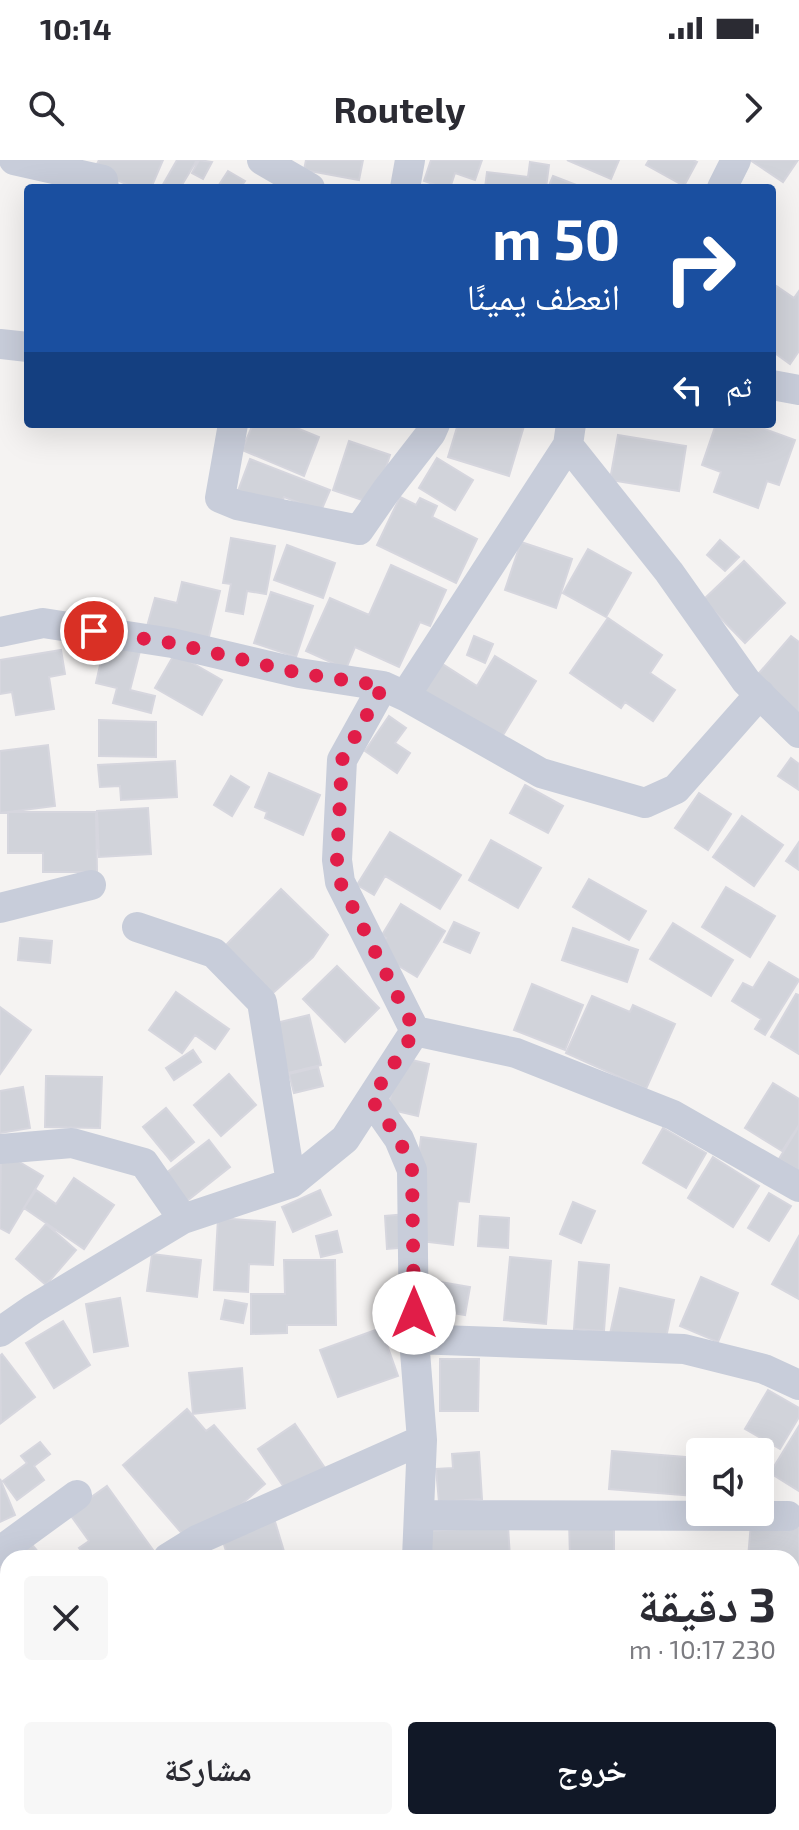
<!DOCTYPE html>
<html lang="ar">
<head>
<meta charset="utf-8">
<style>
	:root { --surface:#fff; --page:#f7f7f7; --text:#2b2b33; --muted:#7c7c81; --accent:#111827 }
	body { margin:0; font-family:"Exo 2","Noto Naskh Arabic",sans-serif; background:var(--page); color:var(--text); direction:rtl; height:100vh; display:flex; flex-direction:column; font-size:30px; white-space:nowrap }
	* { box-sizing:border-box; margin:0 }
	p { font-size:26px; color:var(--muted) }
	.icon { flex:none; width:44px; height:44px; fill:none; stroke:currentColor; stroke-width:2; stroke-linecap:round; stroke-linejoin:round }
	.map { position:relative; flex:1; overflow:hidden; direction:ltr }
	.sheet { position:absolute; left:0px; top:1390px; width:800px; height:280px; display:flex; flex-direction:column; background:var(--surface); border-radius:24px 24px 0 0; box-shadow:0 8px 32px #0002; direction:rtl }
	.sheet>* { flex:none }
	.top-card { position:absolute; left:24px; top:24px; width:752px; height:244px; border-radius:8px; box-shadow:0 8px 32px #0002; direction:rtl; background:#1a4fa0; color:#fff; overflow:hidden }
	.buttons { position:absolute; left:686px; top:1278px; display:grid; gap:16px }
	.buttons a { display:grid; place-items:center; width:88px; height:88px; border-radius:8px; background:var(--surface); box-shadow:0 8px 32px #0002; font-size:40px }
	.pin { position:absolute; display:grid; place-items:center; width:68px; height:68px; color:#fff; margin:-34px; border:4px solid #fff; border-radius:50%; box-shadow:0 2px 8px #0007 }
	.me { position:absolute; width:88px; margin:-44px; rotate:0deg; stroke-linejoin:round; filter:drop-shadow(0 0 6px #0008) }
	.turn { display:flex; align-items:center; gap:28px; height:168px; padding:0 24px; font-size:36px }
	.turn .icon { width:104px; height:104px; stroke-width:2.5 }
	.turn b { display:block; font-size:56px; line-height:68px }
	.then { display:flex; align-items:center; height:76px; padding:0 24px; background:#0003; gap:16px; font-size:30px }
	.round { display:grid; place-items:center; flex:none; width:84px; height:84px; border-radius:8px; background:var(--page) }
	.summary { display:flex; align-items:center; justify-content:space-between; height:136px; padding:0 24px }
	h1 { font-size:48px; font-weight:700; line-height:60px }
	.button { display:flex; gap:16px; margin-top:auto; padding:16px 24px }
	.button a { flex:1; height:92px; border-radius:8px; background:var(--accent); color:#fff; font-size:32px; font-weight:700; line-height:92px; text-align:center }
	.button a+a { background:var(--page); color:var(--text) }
	.status { display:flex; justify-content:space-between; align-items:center; height:56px; padding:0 40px; background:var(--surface); direction:ltr }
	.status svg { height:22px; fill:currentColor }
	header { display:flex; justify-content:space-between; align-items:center; height:104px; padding:0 24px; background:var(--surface); font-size:36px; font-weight:700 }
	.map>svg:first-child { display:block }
	.building { fill:#d1d3da; stroke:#d6d6de; stroke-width:2 }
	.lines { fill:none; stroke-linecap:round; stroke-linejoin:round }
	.street { stroke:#c8cdda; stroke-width:30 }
	.route { stroke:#e11d48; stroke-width:14; stroke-dasharray:0 25.2 }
</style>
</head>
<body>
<div class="status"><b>10:14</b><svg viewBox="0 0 49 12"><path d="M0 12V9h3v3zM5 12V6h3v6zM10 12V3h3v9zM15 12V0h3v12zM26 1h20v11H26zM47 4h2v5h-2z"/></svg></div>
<header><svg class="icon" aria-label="forward" viewBox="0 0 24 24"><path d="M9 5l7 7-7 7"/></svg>Routely<svg class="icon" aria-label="search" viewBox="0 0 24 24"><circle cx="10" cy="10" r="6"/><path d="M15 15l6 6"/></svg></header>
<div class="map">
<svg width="799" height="1670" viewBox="0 0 799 1670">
	<rect width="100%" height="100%" fill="#f5f3f2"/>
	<path class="building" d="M99 0H163L151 28H135L94 10Z
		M177 0H197L180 28H161Z
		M199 0 212 2 203 19 192 13Z
		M306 0H363L359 20 304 10Z
		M431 0H482L475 20 455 13 450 28H444L424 21Z
		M567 0H619L611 19Z
		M649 0H693L697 2 684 26 646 5Z
		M750 0H798L783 22Z
		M530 2 549 5 546 28H485L487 12 528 17Z
		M228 11 245 21 240 28H217Z
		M553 16 584 28H548Z
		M772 123 794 138 799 131V191L790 204 772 191Z
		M253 264H287L319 277 304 316 242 290Z
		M458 264H516L524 266 509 316 448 297Z
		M716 264H751L795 280 779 325 767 321 758 348 714 332 721 312 702 305Z
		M618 275 686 286 679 331 610 320Z
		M349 281 390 295 374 344 333 330Z
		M437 298 473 320 455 350 419 328Z
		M250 299 330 330 321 351 284 337 280 347 238 331Z
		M400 337 416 345 420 338 437 346 432 357 477 379 456 423 377 385Z
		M231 378 275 386 266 434 247 431 243 454 226 451 231 424 223 423Z
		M720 380 739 397 725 411 707 395Z
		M521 382 572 399 556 448 505 430Z
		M287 385 335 403 323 438 274 420Z
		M588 389 631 413 606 457 563 433Z
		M744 401 785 443 745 483 703 440Z
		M391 405 446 430 430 466 420 462 399 507 355 487 346 509 306 491 330 438 369 455Z
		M182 422 220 431 207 485 146 470 155 438 177 443Z
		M271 432 313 446 296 497 254 483Z
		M608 458 662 495 650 513 675 530 653 561 625 542 621 548 570 513Z
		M474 476 493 484 485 503 467 495Z
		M791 476 799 482V559L754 519Z
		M105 483 140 491 130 530 155 536 151 553 113 543 117 528 96 523Z
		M61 490 65 514 49 517 54 549 16 555 12 532 0 534V500Z
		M175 493 222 520 202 555 155 528Z
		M495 496 536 521 497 585 415 533 436 500 477 526Z
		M389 556 406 568 395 583 410 593 397 613 365 591Z
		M99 560 156 562V597L99 596Z
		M48 585 55 646 0 653V591Z
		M791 598 799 604V630L778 616Z
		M175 601 177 637 121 640 120 626 100 627 98 605Z
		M269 613 320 635 303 675 265 658 267 652 255 647Z
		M231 616 249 627 232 656 214 645Z
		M525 625 563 646 548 673 510 653Z
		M699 633 731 654 708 690 675 668Z
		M148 648 151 694 99 697 97 651Z
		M8 652H96L97 712H43V693H8Z
		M742 656 783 685 754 726 713 697Z
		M390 672 461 715 440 749 385 716 374 735 357 725Z
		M491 680 541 708 518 748 469 720Z
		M799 682V710L786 701Z
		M589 719 646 751 629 780 573 747Z
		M726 727 775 756 750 797 702 767Z
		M281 729 328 775 313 797 272 834 224 787Z
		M401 744 445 771 417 817 377 793 386 778 382 775Z
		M454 762 479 773 470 793 444 782Z
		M673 763 733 800 711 836 650 799Z
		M573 768 638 790 627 822 562 800Z
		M20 778 52 781 50 803 18 800Z
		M769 802 799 820 765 875 755 869 761 859 732 841 743 823 753 828Z
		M337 806 379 848 345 882 303 839Z
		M532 824 583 845 565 890 514 870Z
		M176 832 229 869 215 889 195 875 182 893 149 870Z
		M796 834 799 835V894L771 877Z
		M592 836 630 852 633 845 675 864 646 929 566 893Z
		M0 847 31 870 0 914Z
		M309 855 321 905 288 913 276 863Z
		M193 890 201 902 174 920 166 908Z
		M399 897 429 904 418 956 388 949Z
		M318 907 323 926 294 933 289 914Z
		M229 914 256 945 221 976 194 945Z
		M46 916 102 917 100 968 45 967Z
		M773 923 799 939V965L782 991 745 968Z
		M23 927 30 968 0 973V931Z
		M166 948 194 982 171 1001 143 967Z
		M799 966V1011L779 999Z
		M663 968 706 993 686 1028 643 1003Z
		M421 977 476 984 469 1042 458 1041 453 1085 421 1081 415 1030Z
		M209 980 230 1007 183 1044 161 1017Z
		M1 991 43 1016 9 1073 0 1068Z
		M713 997 759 1026 733 1067 688 1038Z
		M74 1018 114 1045 84 1089 24 1048 36 1030 56 1044Z
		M320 1030 331 1055 293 1072 282 1047Z
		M769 1033 791 1046 769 1081 748 1068Z
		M573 1042 595 1051 581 1083 560 1074Z
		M407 1054 410 1087 387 1089 385 1056Z
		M480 1056 509 1058 508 1088 478 1086Z
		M218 1058 275 1062 273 1105 249 1104 248 1132 214 1130Z
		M46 1064 76 1090 46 1125 16 1099Z
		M337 1071 342 1092 321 1097 316 1076Z
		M799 1076V1139L772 1124Z
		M152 1094 201 1100 197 1137 147 1131Z
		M510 1097 551 1101 546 1164 504 1160Z
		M284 1100H335L336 1165H287V1173L251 1174V1134H285Z
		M579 1102 609 1105 604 1171 574 1169Z
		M701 1117 738 1133 718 1182 680 1166Z
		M423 1119 470 1127 465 1155 418 1147Z
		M620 1128 674 1140 664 1187 610 1174Z
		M120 1138 128 1186 94 1192 86 1144Z
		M225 1140 247 1144 243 1163 221 1159Z
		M63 1161 90 1205 54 1228 26 1183Z
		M381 1168 398 1216 338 1237 320 1190Z
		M2 1194 35 1237 1 1263 0 1196Z
		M440 1199H479L478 1251H440Z
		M242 1208 245 1248 193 1254 189 1213Z
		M768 1230 799 1248V1257L780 1289 745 1269Z
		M187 1249 206 1271 214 1265 265 1324 229 1355 185 1377 123 1305Z
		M295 1264 325 1308 288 1333 258 1289Z
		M799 1266V1331L770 1313Z
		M40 1282 50 1294 34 1306 44 1320 17 1340 3 1321 27 1303 21 1296Z
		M612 1291 697 1298 694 1336 609 1329Z
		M479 1292 482 1339 439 1342 436 1309 453 1308 452 1294Z
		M0 1319 15 1355 0 1362Z
		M107 1326 153 1390 141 1398H106L102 1392 92 1398H87L79 1388 89 1381 69 1353Z
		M273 1355 286 1398H228L220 1371Z
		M569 1360H614V1398H570Z
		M751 1363 799 1366V1431H792V1398H748Z
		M508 1366 510 1398H431L429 1371Z
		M29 1381 43 1398H8Z
		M8 1398V1450L0 1440V1405Z
		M59 1662H125L127 1670H61Z
		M496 1662H538L536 1670H494Z"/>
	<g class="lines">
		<path class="street" d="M14 0 103 20 104 28
			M262 0 310 28
			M405 28 410 0
			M722 28 736 0
			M0 184 28 187
			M772 225 799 230
			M233 264 220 338 237 345 359 370 386 331 431 273 435 264
			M571 264 568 285 669 412 746 521 799 573
			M0 472 43 463 172 483 299 513 383 526 405 536 541 613 645 643 676 629 760 534
			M383 526 342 600 337 700 340 722 415 871
			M405 536 568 285
			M0 748 91 725
			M137 767 214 793 262 842 291 1023
			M371 939 399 979 412 1010 414 1179 422 1280 417 1398
			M0 989 72 983 144 1003 183 1059
			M0 1172 33 1149 183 1059 291 1023 345 979 415 871 516 893 673 955 799 1027
			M414 1179 684 1189 764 1209 799 1225
			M419 1355 788 1356
			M0 1391 77 1335
			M168 1398 197 1380 422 1280
			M0 1451 8 1459
			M792 1626 799 1628
			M0 1648 8 1645"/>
	</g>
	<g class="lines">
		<path class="route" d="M94 471 172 483 299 513 383 526 342 600 337 700 340 722 415 871 371 939 399 979 412 1010 414 1153"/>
	</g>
</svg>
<div class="buttons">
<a><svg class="icon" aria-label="sound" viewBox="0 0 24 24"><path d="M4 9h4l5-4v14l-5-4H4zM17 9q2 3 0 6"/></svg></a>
</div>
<div class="pin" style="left:94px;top:471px;background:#d93025"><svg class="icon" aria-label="arrive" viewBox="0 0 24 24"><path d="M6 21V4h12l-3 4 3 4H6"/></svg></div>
<svg class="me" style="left:414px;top:1153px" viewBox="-20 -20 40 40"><circle r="19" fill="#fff"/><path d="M0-13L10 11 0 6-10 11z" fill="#e11d48"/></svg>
<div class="top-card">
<div class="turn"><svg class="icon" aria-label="right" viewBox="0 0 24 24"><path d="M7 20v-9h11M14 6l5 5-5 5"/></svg><div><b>50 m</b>انعطف يمينًا</div></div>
<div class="then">ثم<svg class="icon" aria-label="left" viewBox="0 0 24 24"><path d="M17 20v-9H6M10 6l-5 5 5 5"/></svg></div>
</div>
<section class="sheet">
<div class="summary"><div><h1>3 دقيقة</h1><p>230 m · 10:17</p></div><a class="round"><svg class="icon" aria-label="close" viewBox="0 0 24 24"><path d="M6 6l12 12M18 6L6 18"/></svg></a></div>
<div class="button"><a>خروج</a><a>مشاركة</a></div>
</section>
</div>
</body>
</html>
